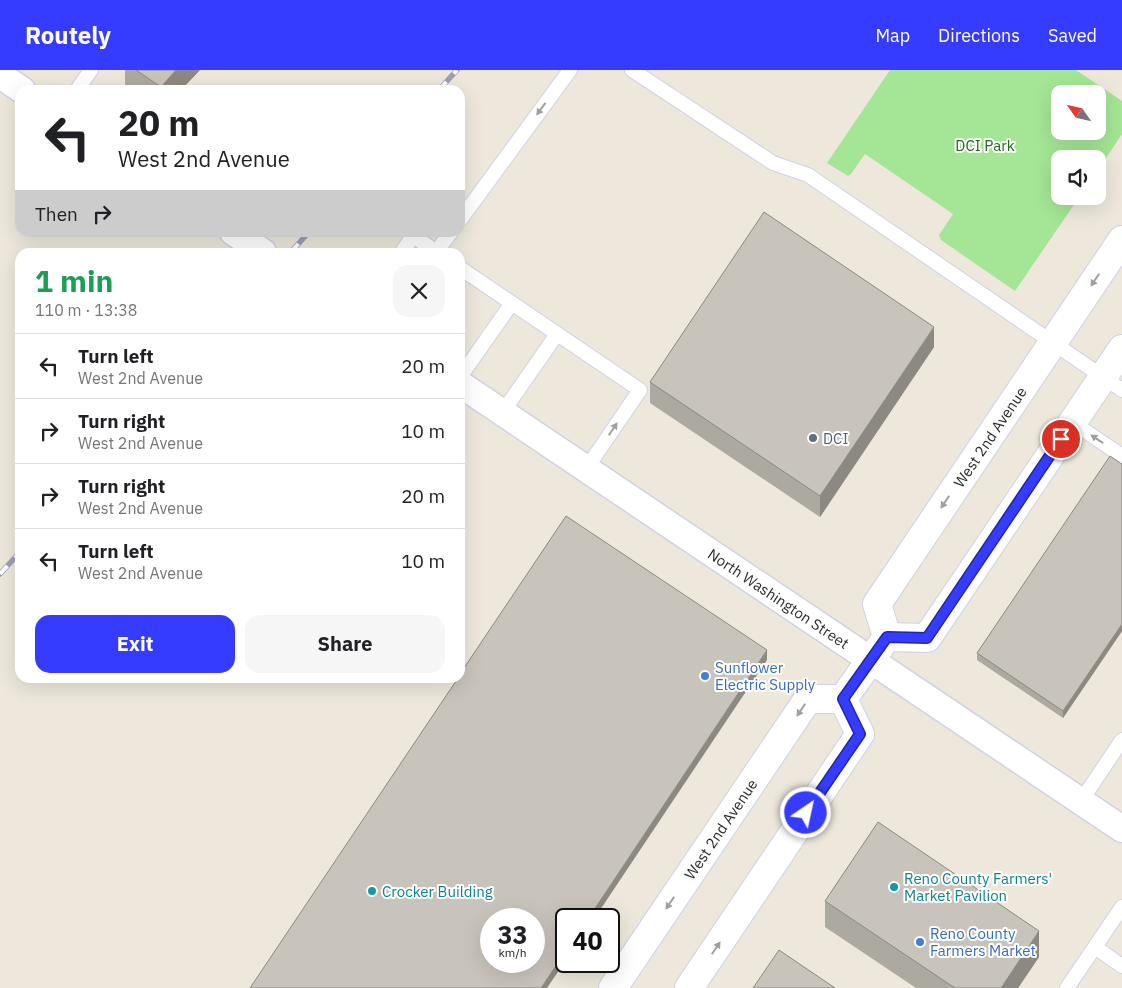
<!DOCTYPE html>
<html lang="en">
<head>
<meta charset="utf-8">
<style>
	:root { --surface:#fff; --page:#f6f6f6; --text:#202124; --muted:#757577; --line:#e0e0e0; --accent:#363cff }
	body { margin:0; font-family:"IBM Plex Sans",sans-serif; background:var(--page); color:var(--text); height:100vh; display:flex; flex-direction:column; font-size:19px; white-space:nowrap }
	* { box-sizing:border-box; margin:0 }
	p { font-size:16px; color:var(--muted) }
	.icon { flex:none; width:28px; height:28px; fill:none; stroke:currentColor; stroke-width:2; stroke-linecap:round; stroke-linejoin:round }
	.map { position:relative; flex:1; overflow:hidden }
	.details { position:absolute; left:15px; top:178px; width:450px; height:435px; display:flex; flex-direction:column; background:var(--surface); border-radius:15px; box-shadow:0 5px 20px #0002 }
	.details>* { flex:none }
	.guide { position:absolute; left:15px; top:15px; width:450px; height:152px; border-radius:15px; box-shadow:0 5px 20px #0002; background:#fff; color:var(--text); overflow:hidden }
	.needle { width:32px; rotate:304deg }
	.tools { position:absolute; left:1051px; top:15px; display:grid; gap:10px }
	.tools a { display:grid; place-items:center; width:55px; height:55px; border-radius:10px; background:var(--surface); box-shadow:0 5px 20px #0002; font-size:25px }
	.speed { position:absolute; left:480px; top:838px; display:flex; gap:10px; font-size:25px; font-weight:700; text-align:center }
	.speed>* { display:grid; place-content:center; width:65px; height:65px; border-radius:50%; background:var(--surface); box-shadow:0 5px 20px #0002; line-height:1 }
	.speed small { font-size:12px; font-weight:400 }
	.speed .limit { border:2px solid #111; border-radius:8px; background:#fff; color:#111 }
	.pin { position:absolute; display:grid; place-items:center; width:42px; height:42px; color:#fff; margin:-21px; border:2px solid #fff; border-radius:50%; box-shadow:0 1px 5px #0007 }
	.me { position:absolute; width:55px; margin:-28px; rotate:34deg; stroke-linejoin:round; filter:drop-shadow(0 0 4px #0008) }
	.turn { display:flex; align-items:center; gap:18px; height:105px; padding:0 20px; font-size:22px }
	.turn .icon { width:65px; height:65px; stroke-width:2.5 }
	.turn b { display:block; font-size:35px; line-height:42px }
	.then { display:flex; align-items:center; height:48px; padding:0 20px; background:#0003; gap:10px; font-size:19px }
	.round { display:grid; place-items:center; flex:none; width:52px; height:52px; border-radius:15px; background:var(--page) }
	.headline { display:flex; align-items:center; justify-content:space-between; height:85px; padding:0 20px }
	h1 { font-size:30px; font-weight:700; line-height:38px; color:#1e9e55 }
	.button { display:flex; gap:10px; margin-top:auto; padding:10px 20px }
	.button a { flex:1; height:58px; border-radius:15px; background:var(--accent); color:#fff; font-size:20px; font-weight:700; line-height:58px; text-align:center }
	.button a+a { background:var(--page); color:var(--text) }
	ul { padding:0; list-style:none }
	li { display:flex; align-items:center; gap:15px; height:65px; padding:0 20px; border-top:1px solid var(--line) }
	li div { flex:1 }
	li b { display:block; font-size:19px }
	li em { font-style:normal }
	header { display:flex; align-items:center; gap:30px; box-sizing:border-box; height:70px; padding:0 25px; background:var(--accent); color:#fff }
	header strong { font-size:24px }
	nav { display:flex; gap:28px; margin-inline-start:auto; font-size:18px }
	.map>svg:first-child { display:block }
	.green { fill:#a4e695; fill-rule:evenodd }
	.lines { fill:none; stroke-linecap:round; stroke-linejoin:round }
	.lane-casing { stroke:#d0d1e3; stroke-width:16 }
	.street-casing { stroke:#d0d1e3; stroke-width:29 }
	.secondary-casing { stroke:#d0d1e3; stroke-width:30 }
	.lane { stroke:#fff; stroke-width:14 }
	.street { stroke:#fff; stroke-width:26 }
	.secondary { stroke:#fff; stroke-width:28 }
	.rail-casing { stroke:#9e9eb5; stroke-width:5.5 }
	.rail { stroke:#fff; stroke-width:4; stroke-dasharray:11; stroke-linecap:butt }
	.wall { fill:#aca9a1 }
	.shaded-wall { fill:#8c8983 }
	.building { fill:#c8c4bb; stroke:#8c8983; fill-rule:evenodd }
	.oneway { fill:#9f9f9f }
	.route-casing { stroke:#2327a6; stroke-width:12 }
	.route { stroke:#363cff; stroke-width:9 }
	.service-dot { fill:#5c6f8a; stroke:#fff; stroke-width:2 }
	.shop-dot { fill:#3f7fe0; stroke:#fff; stroke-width:2 }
	.culture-dot { fill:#0f9aa8; stroke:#fff; stroke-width:2 }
	.labels { text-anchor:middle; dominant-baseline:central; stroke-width:4; stroke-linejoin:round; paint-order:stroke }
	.park-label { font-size:15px; fill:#1b6a17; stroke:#fff }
	.street-label { font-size:15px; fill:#2a2a2a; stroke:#fff }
	.service-label { font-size:15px; fill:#4e5e75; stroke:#fff; text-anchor:start }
	.shop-label { font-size:15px; fill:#366cbe; stroke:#fff; text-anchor:start }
	.culture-label { font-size:15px; fill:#0d838f; stroke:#fff; text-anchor:start }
</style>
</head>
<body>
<header>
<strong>Routely</strong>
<nav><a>Map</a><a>Directions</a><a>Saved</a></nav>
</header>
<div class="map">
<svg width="1122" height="918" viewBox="0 0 1122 918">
	<rect width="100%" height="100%" fill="#ede8db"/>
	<path class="green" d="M890 0H1076L1122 31V64L1098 100V89H1060V126H1080L1015 221 941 170 939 165 953 144 865 84 851 104 848 106 827 93ZM1060 24H1098V61H1060Z"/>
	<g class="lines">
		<defs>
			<path id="lane" d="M632 0 773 93 808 105 1122 320
				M77 20 91 0
				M460 150 570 0
				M402 182 413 166 437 182
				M436 182 451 162
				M460 198 640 320 586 399
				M460 307 512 233
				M502 343 557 264
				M1072 352 1122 386
				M1081 731 1122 670
				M1095 877 1122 896
				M1067 918 1122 837"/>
			<g id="street">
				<path d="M0 5 22 20"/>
				<path d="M233 162 263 182"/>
				<path id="s1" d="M460 314 1122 759"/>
			</g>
			<g id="secondary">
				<path id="s2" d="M887 567 877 534 1122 170"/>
				<path d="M887 567 927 568 1122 279"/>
				<path d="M843 629 887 567"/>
				<path id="s3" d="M613 918 808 629H843"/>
				<path d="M689 918 860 664 843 629"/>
			</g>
		</defs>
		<use href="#lane" class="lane-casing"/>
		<use href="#street" class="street-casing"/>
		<use href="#secondary" class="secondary-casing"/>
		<use href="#lane" class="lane"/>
		<use href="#street" class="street"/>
		<use href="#secondary" class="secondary"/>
		<defs>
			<path id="rail" d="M439 20 457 0
				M291 182 309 162
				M0 504 20 482"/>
		</defs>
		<use href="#rail" class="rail-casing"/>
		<use href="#rail" class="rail"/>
	</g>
	<path class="wall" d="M125 0H200L181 20H128L125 19Z
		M934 277 820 447 650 333V312Z
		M1122 394V561L1063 648 977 590V583Z
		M825 831 1039 887 1018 918H916L825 857Z"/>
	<path class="shaded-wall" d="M176 0H200L181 20H161V17Z
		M934 257V277L820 447V426Z
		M1122 554V561L1063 648V641Z
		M767 580V590L594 849H588Z
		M1039 861V887L1018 918H1001Z
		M566 881V890L547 918H541Z"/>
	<path class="building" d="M136 0H176L161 17Z
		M764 142 934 257 820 426 650 312Z
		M1110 386 1122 394V554L1063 641 977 583Z
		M566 446 767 580 588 849H566V881L541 918H250L458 608H460V604ZM491 849H534V891H491Z
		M878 752 1039 861 1001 918H955L825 831Z
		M779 880 835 918H753Z"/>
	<defs><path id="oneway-solid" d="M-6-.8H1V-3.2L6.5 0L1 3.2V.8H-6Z" transform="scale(1.25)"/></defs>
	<g class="oneway">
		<use href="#oneway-solid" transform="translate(541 39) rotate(126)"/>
		<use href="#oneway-solid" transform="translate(1095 210) rotate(124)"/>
		<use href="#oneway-solid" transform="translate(613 359) rotate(-56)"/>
		<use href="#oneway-solid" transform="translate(1097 369) rotate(-146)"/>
		<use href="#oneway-solid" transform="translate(945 432) rotate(124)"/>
		<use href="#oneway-solid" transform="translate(801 640) rotate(124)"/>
		<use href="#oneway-solid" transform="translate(670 833) rotate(124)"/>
		<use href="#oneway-solid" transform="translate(716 878) rotate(-56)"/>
	</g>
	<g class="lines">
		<defs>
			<path id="route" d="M806 743 860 664 843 629 887 567 927 568 1061 369"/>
		</defs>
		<use href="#route" class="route-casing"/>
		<use href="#route" class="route"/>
	</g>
	<circle class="service-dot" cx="813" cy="368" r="5"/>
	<g class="shop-dot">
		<circle cx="705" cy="606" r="5"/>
		<circle cx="920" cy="872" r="5"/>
	</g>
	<g class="culture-dot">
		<circle cx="894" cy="817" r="5"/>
		<circle cx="372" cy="821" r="5"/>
	</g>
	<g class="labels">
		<g class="park-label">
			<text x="985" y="75">DCI Park</text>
		</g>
		<g class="street-label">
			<text stroke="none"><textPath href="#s2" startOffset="236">West 2nd Avenue</textPath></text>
			<text stroke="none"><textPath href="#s1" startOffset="384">North Washington Street</textPath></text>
			<text stroke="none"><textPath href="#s3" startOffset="192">West 2nd Avenue</textPath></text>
		</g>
		<g class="service-label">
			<text x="823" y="368">DCI</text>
		</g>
		<g class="shop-label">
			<text x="715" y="597">Sunflower<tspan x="715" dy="17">Electric Supply</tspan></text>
			<text x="930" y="863">Reno County<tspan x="930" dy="17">Farmers Market</tspan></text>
		</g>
		<g class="culture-label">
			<text x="904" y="808">Reno County Farmers'<tspan x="904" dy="17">Market Pavilion</tspan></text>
			<text x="382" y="821">Crocker Building</text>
		</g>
	</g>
</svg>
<div class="tools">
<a><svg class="needle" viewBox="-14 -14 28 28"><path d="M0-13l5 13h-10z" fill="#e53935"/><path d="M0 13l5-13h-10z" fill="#757577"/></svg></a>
<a><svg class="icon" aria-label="sound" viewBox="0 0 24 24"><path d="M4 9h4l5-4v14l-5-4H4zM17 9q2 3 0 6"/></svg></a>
</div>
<div class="speed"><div>33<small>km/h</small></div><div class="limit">40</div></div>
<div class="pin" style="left:1061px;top:369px;background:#d93025"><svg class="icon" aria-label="arrive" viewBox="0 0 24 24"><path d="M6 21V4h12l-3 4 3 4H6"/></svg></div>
<svg class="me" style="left:806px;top:743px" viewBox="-20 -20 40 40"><circle r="17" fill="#363cff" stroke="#fff" stroke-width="3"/><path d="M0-11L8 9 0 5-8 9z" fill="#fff"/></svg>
<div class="guide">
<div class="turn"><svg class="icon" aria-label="left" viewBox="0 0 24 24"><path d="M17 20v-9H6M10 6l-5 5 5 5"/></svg><div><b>20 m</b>West 2nd Avenue</div></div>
<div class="then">Then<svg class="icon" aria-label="right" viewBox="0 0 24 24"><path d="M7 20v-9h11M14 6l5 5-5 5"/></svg></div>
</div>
<section class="details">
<div class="headline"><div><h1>1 min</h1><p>110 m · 13:38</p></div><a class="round"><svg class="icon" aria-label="close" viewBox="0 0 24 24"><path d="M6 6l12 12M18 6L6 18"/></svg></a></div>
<ul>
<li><svg class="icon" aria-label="left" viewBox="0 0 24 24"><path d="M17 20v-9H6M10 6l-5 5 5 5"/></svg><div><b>Turn left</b><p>West 2nd Avenue</p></div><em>20 m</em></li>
<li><svg class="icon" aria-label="right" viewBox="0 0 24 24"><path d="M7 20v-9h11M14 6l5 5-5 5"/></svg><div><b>Turn right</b><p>West 2nd Avenue</p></div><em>10 m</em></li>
<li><svg class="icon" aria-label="right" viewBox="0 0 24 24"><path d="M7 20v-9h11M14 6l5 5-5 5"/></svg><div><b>Turn right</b><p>West 2nd Avenue</p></div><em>20 m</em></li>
<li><svg class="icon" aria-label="left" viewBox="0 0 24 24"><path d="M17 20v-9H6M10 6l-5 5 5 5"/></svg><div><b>Turn left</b><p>West 2nd Avenue</p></div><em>10 m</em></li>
</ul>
<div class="button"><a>Exit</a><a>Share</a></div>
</section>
</div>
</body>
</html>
